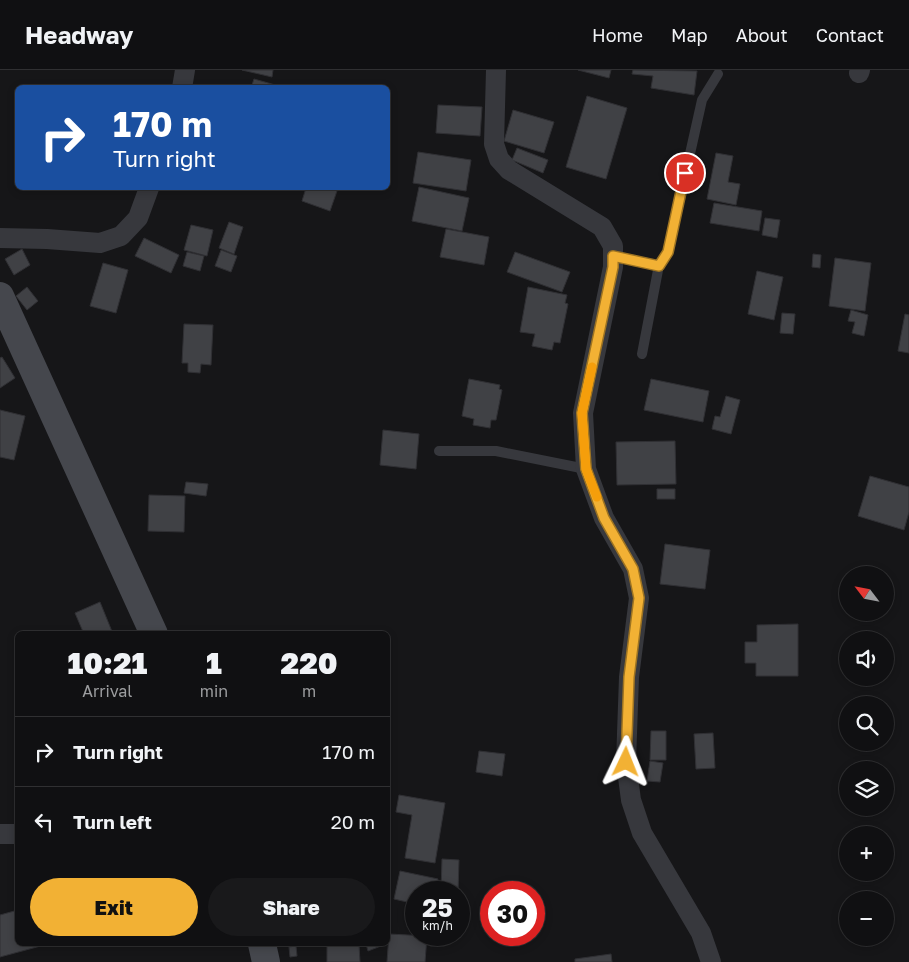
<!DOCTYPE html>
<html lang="en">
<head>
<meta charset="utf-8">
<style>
	:root { --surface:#101012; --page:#19191b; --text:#f1f3f6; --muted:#9c9d9f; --line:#303032; --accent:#f2b134 }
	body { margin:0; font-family:"Golos Text",sans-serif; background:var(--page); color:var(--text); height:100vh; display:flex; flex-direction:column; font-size:19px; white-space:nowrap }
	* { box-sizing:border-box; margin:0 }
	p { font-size:16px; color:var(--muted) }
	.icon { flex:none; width:28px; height:28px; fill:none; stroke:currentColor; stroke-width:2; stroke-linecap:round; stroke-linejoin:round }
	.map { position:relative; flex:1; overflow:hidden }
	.side { position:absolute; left:15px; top:561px; width:375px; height:315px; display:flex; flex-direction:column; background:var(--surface); border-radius:8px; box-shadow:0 2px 8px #0003,0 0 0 1px var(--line) }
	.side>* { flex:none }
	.banner { position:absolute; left:15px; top:15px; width:375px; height:105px; border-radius:8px; box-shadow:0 2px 8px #0003,0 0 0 1px var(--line); background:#1a4fa0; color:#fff; overflow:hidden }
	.needle { width:32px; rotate:302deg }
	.buttons { position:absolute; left:839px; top:496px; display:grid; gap:10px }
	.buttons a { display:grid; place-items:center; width:55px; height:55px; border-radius:50%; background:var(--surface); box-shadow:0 2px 8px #0003,0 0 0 1px var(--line); font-size:25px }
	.speed { position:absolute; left:405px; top:811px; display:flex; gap:10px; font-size:25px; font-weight:700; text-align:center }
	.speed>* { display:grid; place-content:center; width:65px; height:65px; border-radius:50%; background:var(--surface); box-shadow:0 2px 8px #0003,0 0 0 1px var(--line); line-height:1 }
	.speed small { font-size:12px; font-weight:400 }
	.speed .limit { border:8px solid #d22; background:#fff; color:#111 }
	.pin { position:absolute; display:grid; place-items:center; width:42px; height:42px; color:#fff; margin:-21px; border:2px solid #fff; border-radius:50%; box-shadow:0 1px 5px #0007 }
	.me { position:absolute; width:55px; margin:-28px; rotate:2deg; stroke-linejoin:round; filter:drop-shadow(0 0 4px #0008) }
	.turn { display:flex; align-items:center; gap:18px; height:105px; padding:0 15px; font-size:22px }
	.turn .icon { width:65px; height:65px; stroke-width:2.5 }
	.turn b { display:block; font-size:35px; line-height:42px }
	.eta { display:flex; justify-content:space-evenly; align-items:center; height:85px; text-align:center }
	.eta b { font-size:30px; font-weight:800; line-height:35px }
	.primary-button { display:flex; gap:10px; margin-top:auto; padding:10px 15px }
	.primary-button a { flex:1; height:58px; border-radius:30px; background:var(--accent); color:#111; font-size:20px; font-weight:800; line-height:58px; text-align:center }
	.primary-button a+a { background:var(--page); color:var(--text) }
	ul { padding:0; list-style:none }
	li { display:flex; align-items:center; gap:15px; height:70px; padding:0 15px; border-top:1px solid var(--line) }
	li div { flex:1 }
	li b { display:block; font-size:19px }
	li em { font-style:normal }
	header { display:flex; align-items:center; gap:30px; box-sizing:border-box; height:70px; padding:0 25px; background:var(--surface); border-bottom:1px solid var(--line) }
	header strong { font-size:24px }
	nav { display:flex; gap:28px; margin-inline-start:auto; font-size:18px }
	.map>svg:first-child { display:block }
	.building { fill:#404145; stroke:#303034 }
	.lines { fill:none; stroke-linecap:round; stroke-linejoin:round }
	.lane { stroke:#37383d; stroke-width:10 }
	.street { stroke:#37383d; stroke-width:20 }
	.secondary { stroke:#45474d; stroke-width:28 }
	.route-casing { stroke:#9d7322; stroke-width:12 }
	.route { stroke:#f2b134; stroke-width:9 }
	.slow { stroke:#f59e0b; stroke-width:9 }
</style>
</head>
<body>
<header>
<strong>Headway</strong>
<nav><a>Home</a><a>Map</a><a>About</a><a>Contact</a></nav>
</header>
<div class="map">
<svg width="909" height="892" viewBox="0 0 909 892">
	<rect width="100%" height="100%" fill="#161618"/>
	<path class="building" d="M242 0H273L272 7Z
		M578 0H611L609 8Z
		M633 0 697 1 694 25 651 18 653 6 632 4Z
		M254 9 279 16V18H251Z
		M587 26 627 38 606 109 566 97Z
		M438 35 482 37 480 66 436 63Z
		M513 40 554 52 544 83 504 71Z
		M517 78 548 90 543 103 512 90Z
		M418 82 471 90 466 121 413 113Z
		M716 83 733 86 728 112 740 114 736 135 707 129Z
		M419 117 469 128 462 161 412 151Z
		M306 118H338L330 141 302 131Z
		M714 133 762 141 759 161 710 153Z
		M765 148 780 150 777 168 762 165Z
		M229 152 243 157 234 184 219 178Z
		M191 155 213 160 207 186 184 180Z
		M446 159 489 167 484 195 440 187Z
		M144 168 179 185 171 203 135 186Z
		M22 179 30 195 14 205 5 189Z
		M221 180 237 186 231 202 215 196Z
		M187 182 204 186 200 201 183 196Z
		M515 182 570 202 562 222 507 202Z
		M813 184 821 185 820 198 812 197Z
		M835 188 871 193 865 241 829 236Z
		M103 193 128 200 116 243 90 236Z
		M757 201 783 207 774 250 748 244Z
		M27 217 38 231 27 240 16 226Z
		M528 217 567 225 565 233 568 234 560 273 554 272 552 280 532 276 535 264 520 262Z
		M851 240 868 245 864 266 852 263 855 252 848 251Z
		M782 243 795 244 793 264 780 263Z
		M905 244 909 245V283L898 281Z
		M184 254 213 255 211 295 201 294 200 303 188 302V293H182Z
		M2 287 15 308 0 318V288Z
		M469 309 500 315 499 319 502 320 496 350H491L490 358 473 355 474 349 462 346Z
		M651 309 709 321 703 352 644 340Z
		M726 326 740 330 731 364 712 359 715 346 720 347Z
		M0 340 25 346 14 390 0 387Z
		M383 360 419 364 416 399 380 395Z
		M675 371 676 414 617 415 616 372Z
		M870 406 909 417V442L904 460 858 446Z
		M186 412 208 414 206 426 184 423Z
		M657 419H675V429H657Z
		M149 425 185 426 184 462 148 461Z
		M665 474 710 480 705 519 660 514Z
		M100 532 113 564H84L75 543Z
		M798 554V606H756V593H745V572H757V555Z
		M651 661H666V690H650Z
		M713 663 715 698 696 699 694 664Z
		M479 681 505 684 502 706 476 702Z
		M650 691 663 693 660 712 647 711Z
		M399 725 445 733 435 793 405 788 412 745 396 742Z
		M442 789 459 790 458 822H441Z
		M400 801 438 809 435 822H416V834L394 829Z
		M459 835H465L464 847H459Z
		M18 840V874H48L0 887V845Z
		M389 864 427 866 425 892H387Z
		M327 874H359L360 892H327Z
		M366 874H380L381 876 368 881Z
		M296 876 297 886 290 887 289 877Z
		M611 884 612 892H575V889Z"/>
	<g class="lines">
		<path class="lane" d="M613 187 659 195 668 182 702 30 718 4
			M642 284 659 195
			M439 381H496L586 399"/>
		<path class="street" d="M496 0 494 74 499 89 509 100 602 157 613 176V197L583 343 586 399 604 448 633 499 639 528 629 607 626 692 631 730 642 763 701 863 711 892
			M859 3 860 0
			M182 18 185 0
			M0 168 47 169 100 173 121 166 138 148 149 118
			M0 764H18"/>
		<path class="secondary" d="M0 226 154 564
			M262 874 266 892"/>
	</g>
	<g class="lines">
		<defs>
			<path id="route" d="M626 692 629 607 639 528 633 499 604 448 586 399 582 343 613 197V186L659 196 668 182 685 103"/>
		</defs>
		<use href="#route" class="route-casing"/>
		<use href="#route" class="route"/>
		<path class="slow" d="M592 297 582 343 586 399 597 427"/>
	</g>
</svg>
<div class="buttons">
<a><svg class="needle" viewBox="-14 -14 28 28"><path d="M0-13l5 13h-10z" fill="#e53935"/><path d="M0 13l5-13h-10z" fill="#9c9d9f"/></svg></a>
<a><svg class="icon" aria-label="sound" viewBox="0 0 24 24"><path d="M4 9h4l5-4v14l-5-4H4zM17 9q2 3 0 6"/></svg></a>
<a><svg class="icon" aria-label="search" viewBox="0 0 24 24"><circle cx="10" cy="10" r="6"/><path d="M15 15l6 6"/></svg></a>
<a><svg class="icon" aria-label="layers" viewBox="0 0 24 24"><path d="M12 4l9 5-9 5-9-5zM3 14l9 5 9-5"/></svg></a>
<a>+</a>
<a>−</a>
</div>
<div class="speed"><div>25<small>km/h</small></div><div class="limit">30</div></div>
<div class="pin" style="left:685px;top:103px;background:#d93025"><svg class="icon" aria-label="arrive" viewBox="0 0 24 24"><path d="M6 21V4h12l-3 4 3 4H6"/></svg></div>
<svg class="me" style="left:626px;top:692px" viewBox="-20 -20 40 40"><path d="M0-17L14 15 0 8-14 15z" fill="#f2b134" stroke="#fff" stroke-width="4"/></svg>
<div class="banner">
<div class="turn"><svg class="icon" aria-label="right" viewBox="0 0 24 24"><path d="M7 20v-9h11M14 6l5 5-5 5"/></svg><div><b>170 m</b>Turn right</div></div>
</div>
<section class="side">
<div class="eta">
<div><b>10:21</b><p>Arrival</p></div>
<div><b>1</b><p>min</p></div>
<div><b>220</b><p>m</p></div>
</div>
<ul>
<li><svg class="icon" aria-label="right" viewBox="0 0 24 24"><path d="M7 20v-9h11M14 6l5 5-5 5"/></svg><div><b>Turn right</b></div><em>170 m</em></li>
<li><svg class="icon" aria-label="left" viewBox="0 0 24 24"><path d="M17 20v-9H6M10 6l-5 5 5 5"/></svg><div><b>Turn left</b></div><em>20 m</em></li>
</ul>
<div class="primary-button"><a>Exit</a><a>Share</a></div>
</section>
</div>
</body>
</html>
